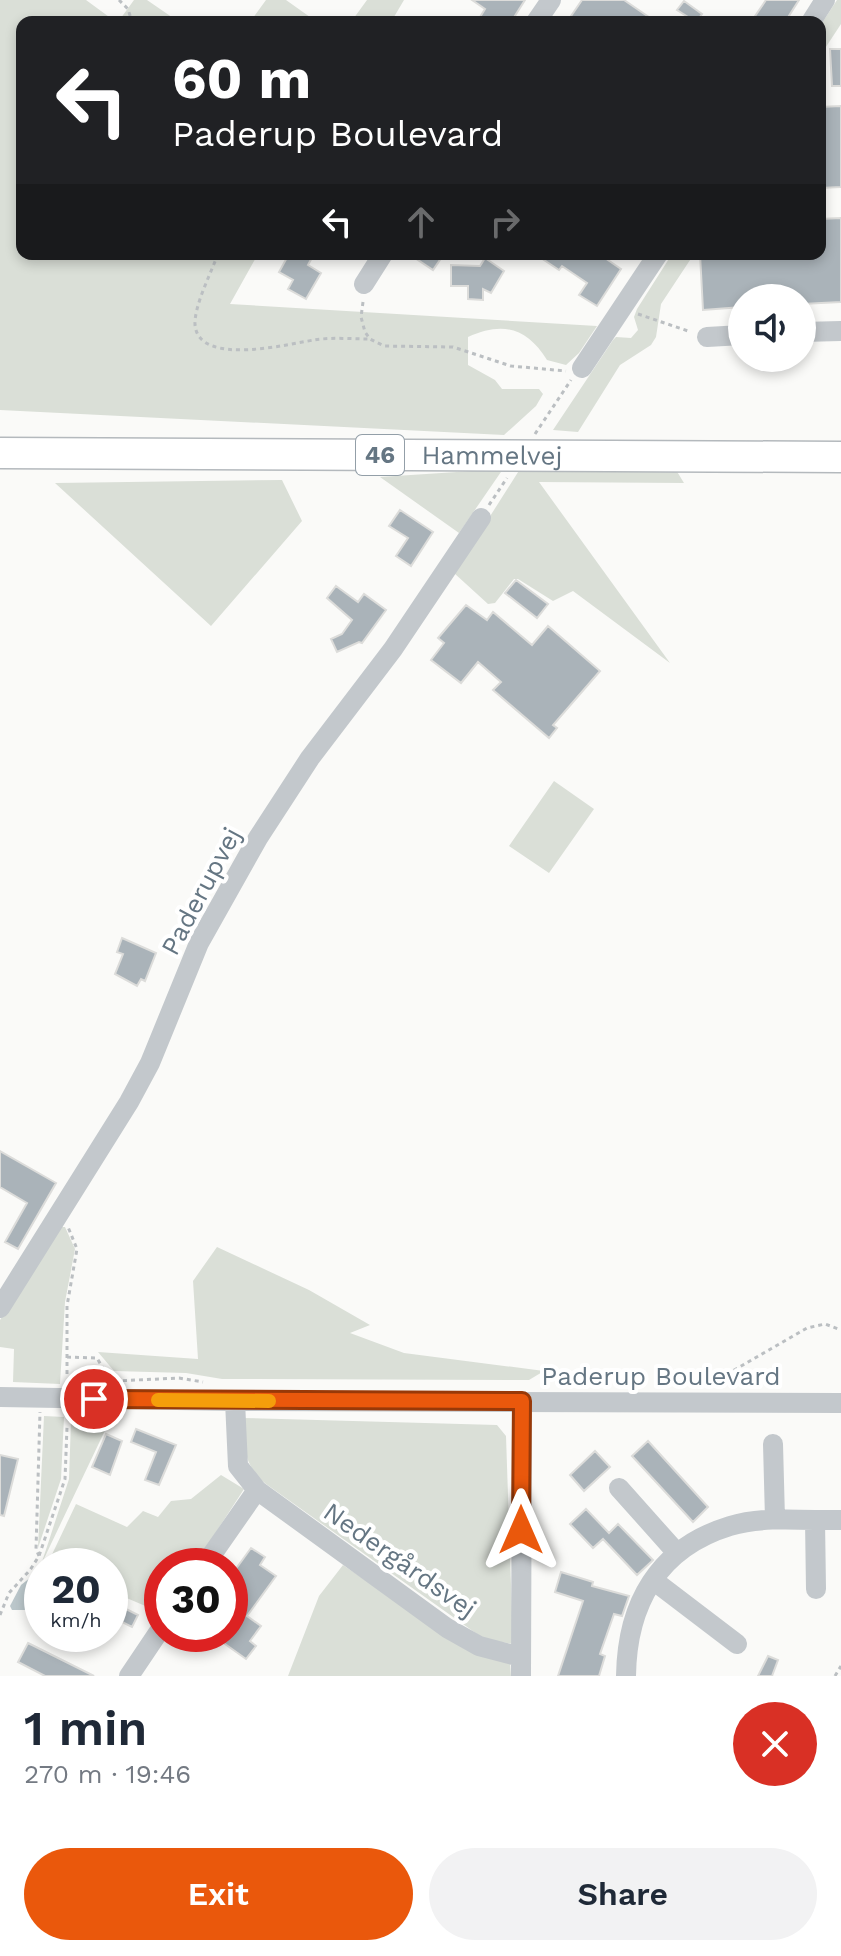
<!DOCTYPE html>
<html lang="en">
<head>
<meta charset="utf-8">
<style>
	:root { --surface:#fff; --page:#f2f2f3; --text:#1f2937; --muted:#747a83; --accent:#ea580c }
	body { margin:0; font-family:"Work Sans",sans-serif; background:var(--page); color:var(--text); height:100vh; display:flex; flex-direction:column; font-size:30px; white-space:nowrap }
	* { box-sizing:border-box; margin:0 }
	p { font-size:26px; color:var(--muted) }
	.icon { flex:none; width:44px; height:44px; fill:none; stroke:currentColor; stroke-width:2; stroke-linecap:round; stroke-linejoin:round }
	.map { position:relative; height:1676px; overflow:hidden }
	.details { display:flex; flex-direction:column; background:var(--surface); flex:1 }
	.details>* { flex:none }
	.guide { position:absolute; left:16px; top:16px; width:810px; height:244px; border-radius:16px; box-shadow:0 4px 12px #0003; background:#202124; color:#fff; overflow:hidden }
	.tools { position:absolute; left:728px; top:284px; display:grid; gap:16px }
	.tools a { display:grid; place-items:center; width:88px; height:88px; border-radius:50%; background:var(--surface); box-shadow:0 4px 12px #0003; font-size:40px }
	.speed { position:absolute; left:24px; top:1548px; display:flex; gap:16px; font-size:40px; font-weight:700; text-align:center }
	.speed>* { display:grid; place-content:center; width:104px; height:104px; border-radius:50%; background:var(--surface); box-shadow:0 4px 12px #0003; line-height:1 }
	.speed small { font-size:20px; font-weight:400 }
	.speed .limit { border:12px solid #d22; background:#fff; color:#111 }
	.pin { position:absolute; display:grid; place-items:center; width:68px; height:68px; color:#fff; margin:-34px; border:4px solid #fff; border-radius:50%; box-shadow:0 2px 8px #0007 }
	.me { position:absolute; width:88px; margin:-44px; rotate:0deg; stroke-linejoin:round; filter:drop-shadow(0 0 6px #0008) }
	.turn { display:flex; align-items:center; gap:28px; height:168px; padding:0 24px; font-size:36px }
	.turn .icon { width:104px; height:104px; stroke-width:2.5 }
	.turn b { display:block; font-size:56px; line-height:68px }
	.lanes { display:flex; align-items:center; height:76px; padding:0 24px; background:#0003; justify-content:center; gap:40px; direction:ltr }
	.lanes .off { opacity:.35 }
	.round { display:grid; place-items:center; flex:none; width:84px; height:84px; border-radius:42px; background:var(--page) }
	.head { display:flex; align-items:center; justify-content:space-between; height:136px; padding:0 24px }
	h1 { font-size:48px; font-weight:600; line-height:60px }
	.button { display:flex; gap:16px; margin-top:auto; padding:16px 24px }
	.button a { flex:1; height:92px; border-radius:48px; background:var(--accent); color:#fff; font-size:32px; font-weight:600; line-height:92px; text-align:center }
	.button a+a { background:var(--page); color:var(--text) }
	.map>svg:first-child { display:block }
	.green { fill:#dadfd7 }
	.water { fill:#bbc7cb }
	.building { fill:#aab3b9; stroke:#dcdcda; stroke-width:2 }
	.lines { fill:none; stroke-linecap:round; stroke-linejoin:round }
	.highway-casing { stroke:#b4b9bd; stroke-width:33 }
	.path { stroke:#bbbfc2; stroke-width:3; stroke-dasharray:4 4; stroke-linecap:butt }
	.minor { stroke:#c3c8cc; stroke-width:20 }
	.highway { stroke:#fff; stroke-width:30 }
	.route-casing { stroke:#983908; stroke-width:20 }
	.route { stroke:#ea580c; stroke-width:14 }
	.slow { stroke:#f59e0b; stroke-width:14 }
	.labels { text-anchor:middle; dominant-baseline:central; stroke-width:8; stroke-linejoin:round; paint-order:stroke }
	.shield { fill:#fff; stroke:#939fa8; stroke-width:2 }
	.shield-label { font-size:24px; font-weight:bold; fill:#657683 }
	.street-label { font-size:26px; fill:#657683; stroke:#fff }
</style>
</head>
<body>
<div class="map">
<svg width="841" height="1676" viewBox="0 0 841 1676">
	<rect width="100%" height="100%" fill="#fafaf8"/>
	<path class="green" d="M0 0H86L116 22H22V254H258L230 304 597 326 579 353 566 365 547 360C527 328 503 321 468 337V365L495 380 502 389H539L543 394 536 406 504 435 0 410Z
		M134 0H147L179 22H118Z
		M266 0H286L317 22H250Z
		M367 0H404L391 22H351Z
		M837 0H841V24L820 56V26Z
		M672 254H694L661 304 656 337 651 345 620 365 578 432 553 430 613 340 616 337 631 338 638 330 634 317 637 309Z
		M673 465 684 483 539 482 670 663 573 591 553 601 518 579H514L495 603 488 604 454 573 520 469Z
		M503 469 459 533 380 477Z
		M282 480 302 521 211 626 55 483Z
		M554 781 594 809 549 873 509 846Z
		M61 1227H65L75 1249 65 1302 60 1384 13 1382 14 1349 0 1347V1320Z
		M217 1247 309 1290 370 1325 350 1333 404 1353 544 1371 529 1380 222 1379 186 1373 114 1371 98 1352 198 1359 193 1281Z
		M44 1416 64 1417 61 1479 38 1548Z
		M243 1418 497 1425 506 1436 513 1644 484 1639 266 1484C244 1466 243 1445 243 1418Z
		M71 1421 109 1422 41 1565 69 1479Z
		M221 1475 244 1489 194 1566H162V1613L110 1591V1566L47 1565 76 1504 127 1527 143 1511 158 1517 171 1501 191 1499Z
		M343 1565 412 1612 510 1663 511 1676H288L319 1596Z"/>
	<path class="water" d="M40 1570 42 1606 27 1610H12L10 1606 21 1585Z"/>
	<path class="building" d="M472 0H525L511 22H477L485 9Z
		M582 0H624L656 22H567Z
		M766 0H799L785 22H751Z
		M684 1 702 14 696 22 677 10Z
		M830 49H841V86H832Z
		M841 106V187L820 188V107Z
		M841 218V302L802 304V298H742V307L703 310 700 254H820V219Z
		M289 254H314L308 265 321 273 306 299 288 289 293 280 279 272Z
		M409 254H444L433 270Z
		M535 254H599L621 269 597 306 579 295 587 283 562 266 559 270Z
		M485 258 504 271 491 293 483 289V300L468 299V286H451V265L480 266Z
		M400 510 433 532 411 566 396 556 408 538 389 526Z
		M516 580 548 604 537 618 505 593Z
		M336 586 358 602 364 594 386 610 362 643 359 642 337 652 331 639 342 634 352 620 327 598Z
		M466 605 487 620 493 612 532 645 548 626 600 671 553 725 557 728 549 738 493 690 501 682 478 662 461 683 431 660 444 643 438 638Z
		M122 938 156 953 145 981 141 979 137 986 115 974 123 954 117 952Z
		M0 1151 56 1183 18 1249 5 1242 27 1203 0 1187Z
		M136 1429 176 1445 159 1485 145 1480 156 1452 131 1442Z
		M106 1434 122 1441 110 1475 92 1467Z
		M648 1441 708 1507 693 1522 632 1456Z
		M595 1451 610 1467 584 1491 570 1475Z
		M0 1455 18 1459 4 1516 0 1515Z
		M586 1509 609 1533 618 1524 653 1560 651 1562 637 1575 603 1539 593 1548 570 1524Z
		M251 1548 265 1557 260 1565 276 1576 247 1616 261 1626 250 1641 256 1646 246 1659 211 1634H230V1577Z
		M561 1572 593 1582 592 1586 629 1596 622 1616 614 1614 600 1654 605 1656 599 1676H558L583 1601 555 1592Z
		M124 1608 138 1615 132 1627 118 1620Z
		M28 1643 94 1676H45L18 1662Z
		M768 1656 778 1660 772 1676H758Z"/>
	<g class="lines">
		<defs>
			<g id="highway">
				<path id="s1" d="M0 453 841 457"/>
			</g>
		</defs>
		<use href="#highway" class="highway-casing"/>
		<path class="path" d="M119 0 128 9 132 22
			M218 254C211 273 194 306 195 325 199 367 288 344 314 340 332 337 352 339 370 339
			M363 302 361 317 365 332 370 339 384 346 453 347 511 366 566 371
			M638 314 691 332
			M535 434 571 380
			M489 505 507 478
			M67 1357 97 1358 111 1382
			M67 1374V1306L77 1249 68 1227
			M115 1381 179 1378 203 1382
			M688 1384 729 1373 807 1328 825 1324 841 1330
			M39 1556 36 1549 40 1412
			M0 1615 9 1593 30 1570 39 1556 65 1479 67 1427
			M835 1676 841 1666"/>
		<path class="minor" d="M536 22 551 0
			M811 22 825 0
			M364 284 383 254
			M802 332 841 331
			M707 337 742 335
			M582 368 658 254
			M0 1308 129 1102 150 1063 199 943 258 838 310 758 393 649 481 518
			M0 1397 235 1401 841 1403
			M235 1401 238 1466 257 1490 447 1628 479 1646 521 1657
			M773 1444 775 1519
			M619 1488 677 1553
			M815 1520H841
			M204 1566 257 1490
			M653 1580 737 1644
			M129 1676 162 1627
			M521 1676 522 1401
			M626 1676C627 1604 658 1548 730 1526 757 1518 787 1519 815 1520L816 1589"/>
		<use href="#highway" class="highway"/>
	</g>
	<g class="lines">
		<defs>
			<path id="route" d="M94 1399 522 1401 521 1530"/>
		</defs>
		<use href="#route" class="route-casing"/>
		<use href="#route" class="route"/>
		<path class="slow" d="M158 1400 269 1401"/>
	</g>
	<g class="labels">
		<rect class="shield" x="356" y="435" width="48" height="40" rx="6"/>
		<g class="shield-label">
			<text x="380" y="455">46</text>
		</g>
		<g class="street-label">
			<text stroke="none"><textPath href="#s1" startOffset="492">Hammelvej</textPath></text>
			<text transform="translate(201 891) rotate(-62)">Paderupvej</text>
			<text x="661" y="1376">Paderup Boulevard</text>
			<text transform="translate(400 1560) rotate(35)">Nedergårdsvej</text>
		</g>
	</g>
</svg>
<div class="tools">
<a><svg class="icon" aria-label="sound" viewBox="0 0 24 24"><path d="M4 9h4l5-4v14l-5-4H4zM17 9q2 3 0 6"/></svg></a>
</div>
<div class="speed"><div>20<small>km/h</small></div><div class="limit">30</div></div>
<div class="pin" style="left:94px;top:1399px;background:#d93025"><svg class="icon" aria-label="arrive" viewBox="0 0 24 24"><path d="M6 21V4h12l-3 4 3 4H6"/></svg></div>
<svg class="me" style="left:521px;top:1530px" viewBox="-20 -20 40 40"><path d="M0-17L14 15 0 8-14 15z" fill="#ea580c" stroke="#fff" stroke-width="4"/></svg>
<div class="guide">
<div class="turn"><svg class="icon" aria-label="left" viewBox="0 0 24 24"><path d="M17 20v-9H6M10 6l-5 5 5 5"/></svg><div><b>60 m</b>Paderup Boulevard</div></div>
<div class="lanes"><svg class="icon" aria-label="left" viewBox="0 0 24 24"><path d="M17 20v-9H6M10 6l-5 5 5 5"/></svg><svg class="icon off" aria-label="ahead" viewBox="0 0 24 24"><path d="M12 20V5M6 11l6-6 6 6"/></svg><svg class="icon off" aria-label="right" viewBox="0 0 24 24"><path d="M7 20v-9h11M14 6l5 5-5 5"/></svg></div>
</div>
</div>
<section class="details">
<div class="head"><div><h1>1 min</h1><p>270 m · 19:46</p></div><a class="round" style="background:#d93025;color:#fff"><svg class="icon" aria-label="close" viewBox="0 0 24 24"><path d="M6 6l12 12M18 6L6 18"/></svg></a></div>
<div class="button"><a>Exit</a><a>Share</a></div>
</section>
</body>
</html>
